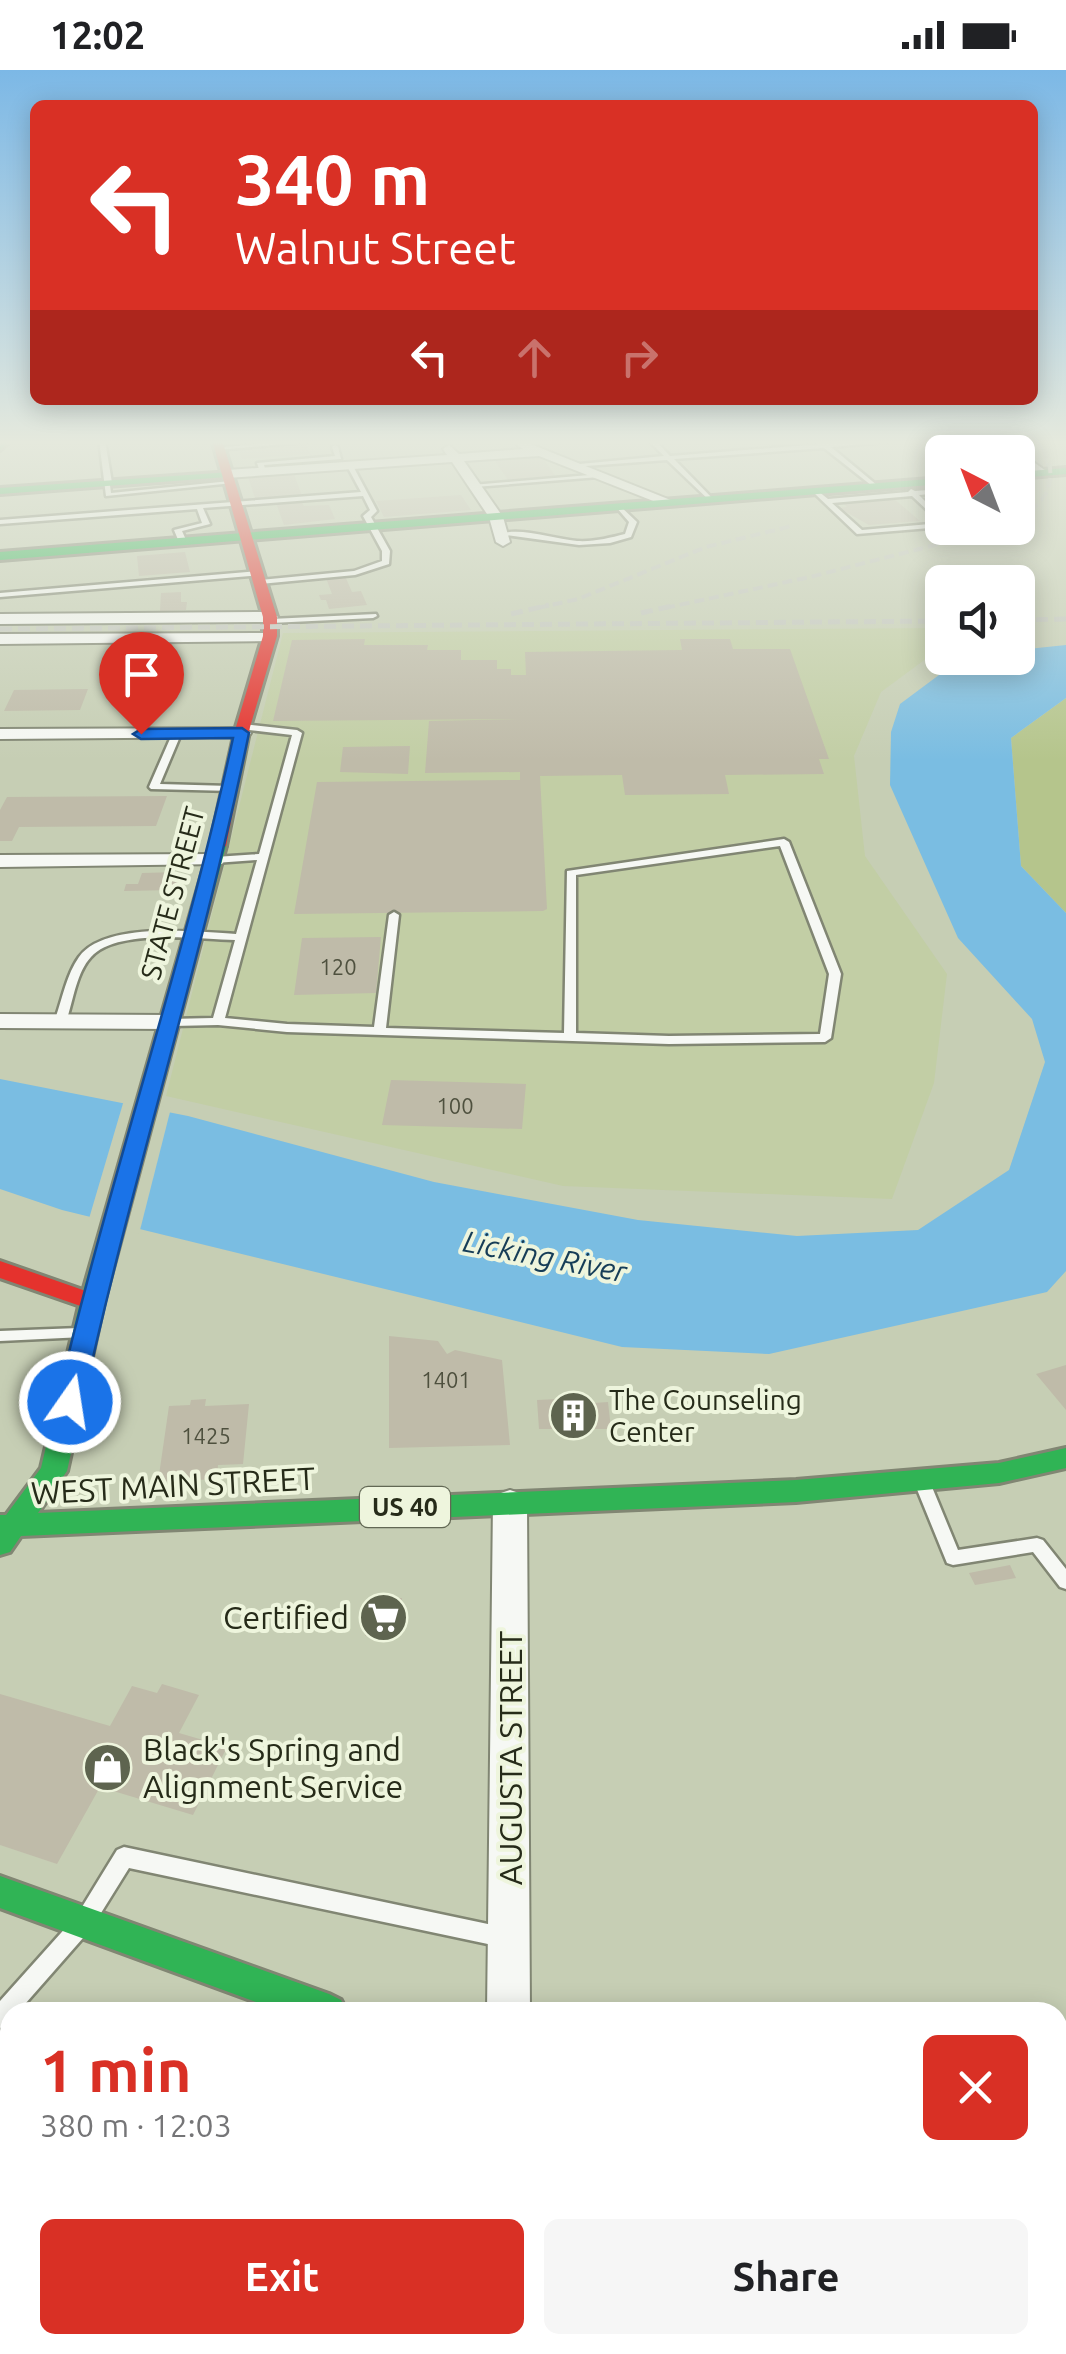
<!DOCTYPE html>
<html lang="en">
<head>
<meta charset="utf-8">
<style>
	:root { --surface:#fff; --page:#f6f6f6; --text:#202124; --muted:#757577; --accent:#d93025 }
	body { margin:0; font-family:Ubuntu,sans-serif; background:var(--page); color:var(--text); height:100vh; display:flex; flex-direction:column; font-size:38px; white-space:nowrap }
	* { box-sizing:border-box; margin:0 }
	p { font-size:32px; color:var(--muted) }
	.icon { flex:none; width:55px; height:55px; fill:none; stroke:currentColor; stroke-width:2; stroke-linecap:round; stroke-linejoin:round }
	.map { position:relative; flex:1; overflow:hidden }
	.drawer { position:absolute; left:0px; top:1932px; width:1068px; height:352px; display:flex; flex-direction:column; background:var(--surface); border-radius:30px 30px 0 0; box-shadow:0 5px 25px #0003 }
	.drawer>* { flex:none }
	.hud { position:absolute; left:30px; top:30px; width:1008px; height:305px; border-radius:15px; box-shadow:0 5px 25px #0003; background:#d93025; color:#fff; overflow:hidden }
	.needle { width:65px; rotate:318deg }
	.fabs { position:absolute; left:925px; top:365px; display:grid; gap:20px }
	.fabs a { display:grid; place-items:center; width:110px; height:110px; border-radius:15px; background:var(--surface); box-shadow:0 5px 25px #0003; font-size:50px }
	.pin { position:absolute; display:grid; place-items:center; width:85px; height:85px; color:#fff; margin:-102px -42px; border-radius:50% 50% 50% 0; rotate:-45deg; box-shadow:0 0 10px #0007 }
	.pin .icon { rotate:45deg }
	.me { position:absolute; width:110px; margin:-55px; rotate:13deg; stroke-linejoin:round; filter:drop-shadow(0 0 8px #0008) }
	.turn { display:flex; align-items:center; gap:35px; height:210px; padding:0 40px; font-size:45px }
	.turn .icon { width:130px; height:130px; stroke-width:2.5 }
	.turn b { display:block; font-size:70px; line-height:85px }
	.lanes { display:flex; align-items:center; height:95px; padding:0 40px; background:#0003; justify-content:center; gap:50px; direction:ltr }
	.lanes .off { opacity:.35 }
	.round { display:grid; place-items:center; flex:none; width:105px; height:105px; border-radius:15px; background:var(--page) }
	.headline { display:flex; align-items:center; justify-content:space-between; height:170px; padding:0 40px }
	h1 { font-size:60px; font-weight:700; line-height:75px; color:var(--accent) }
	.button { display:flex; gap:20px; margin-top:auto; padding:20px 40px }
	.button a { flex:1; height:115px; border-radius:15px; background:var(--accent); color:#fff; font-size:40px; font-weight:700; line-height:115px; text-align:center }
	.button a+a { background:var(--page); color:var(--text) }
	.status { display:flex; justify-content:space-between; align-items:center; height:70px; padding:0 50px; background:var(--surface); direction:ltr }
	.status svg { height:28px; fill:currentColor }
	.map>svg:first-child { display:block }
	.built { fill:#c2cea5 }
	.green { fill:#b5c58c }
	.water { fill:#7abde2 }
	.pier { fill:#c6ceb4 }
	.building { fill:#bfbba9 }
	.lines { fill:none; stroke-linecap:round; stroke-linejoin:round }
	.lane-casing { stroke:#818673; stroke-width:5 }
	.street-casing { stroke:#818673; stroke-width:4 }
	.fast-casing { stroke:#818673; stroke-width:6 }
	.jam-casing { stroke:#818673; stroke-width:6 }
	.lane { fill:#f6f8f4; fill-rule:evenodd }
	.street { fill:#f6f8f4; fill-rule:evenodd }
	.fast { fill:#30b455; fill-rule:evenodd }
	.jam { fill:#e5322d; fill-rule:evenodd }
	.rail-far1 { stroke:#c3c6be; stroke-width:4; stroke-dasharray:10 5; stroke-linecap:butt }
	.rail { stroke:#c3c6be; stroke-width:5; stroke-dasharray:12 6; stroke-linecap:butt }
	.route { fill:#1a73e8; stroke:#114b97; stroke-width:2.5 }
	.labels { text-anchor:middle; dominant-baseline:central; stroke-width:8; stroke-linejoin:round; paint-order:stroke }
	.number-label { font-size:22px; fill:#4e503e }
	.shield { fill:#eef5dd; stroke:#626854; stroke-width:2.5 }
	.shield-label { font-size:25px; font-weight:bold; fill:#262b19 }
	.street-label { font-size:28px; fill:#262b19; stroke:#eef5dd }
	.poi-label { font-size:28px; fill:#262b19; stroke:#eef5dd; text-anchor:start }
	.water-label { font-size:30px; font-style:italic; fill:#163d57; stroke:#eef5dd }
	.near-street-label { font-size:32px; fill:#262b19; stroke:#eef5dd }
	.near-poi-label { font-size:32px; fill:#262b19; stroke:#eef5dd; text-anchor:end }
</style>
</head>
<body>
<div class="status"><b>12:02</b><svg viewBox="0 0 49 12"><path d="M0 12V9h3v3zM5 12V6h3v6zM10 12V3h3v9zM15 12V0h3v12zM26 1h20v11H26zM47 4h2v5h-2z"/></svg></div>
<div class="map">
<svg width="1066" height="2284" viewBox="0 0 1066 2284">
	<rect width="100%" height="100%" fill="#c6ceb4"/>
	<path class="built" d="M942 558V577L881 622 854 686 865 786 947 904 934 1013 892 1129 563 1116 166 1026 283 563Z"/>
	<path class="green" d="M1066 628V843L1021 796 1011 668Z"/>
	<path class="water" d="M1066 575V628L1011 668 1021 796 1066 843V1201L1047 1222 769 1284 622 1277 62 1140 0 1119V1009L188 1046 434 1112 638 1150 797 1166 918 1160 1009 1100 1045 992 1032 949 958 868 890 715 891 662 900 634 943 602 989 588H1018V580Z"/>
	<path class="pier" d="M124 1030 171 1038 139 1164 88 1152Z"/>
	<path class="building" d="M305 373 310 384 242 389 238 378Z
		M542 387 556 407 508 410 495 391Z
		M294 404 302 426 255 428 248 407Z
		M461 425 471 440 384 447 376 431Z
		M894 429 920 451 869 455 839 438 847 437 843 433Z
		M301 431 304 436 329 435 335 449 284 455 276 433Z
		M185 482 190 502 139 506 137 486Z
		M345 506 352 522 361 521 367 535 329 539 326 530H321L319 525 332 524 326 508Z
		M181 522V532H187L186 540 160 541 161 523Z
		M365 569 364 575H428L427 580H461V590H497V599H511V605H526L525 582 682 580 680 569H730L733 579H790L829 689H819L824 704 725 705 729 724 625 725 622 705 540 706 547 839 543 841 294 844 317 712 520 710V702L425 703 429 651 517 649 273 651 292 570Z
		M88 619 80 640 4 641 14 620Z
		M410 676 408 704 340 702 343 677Z
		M167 726 156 756 19 757 12 771H0V740L7 727Z
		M180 802 175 820 124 821 126 814H138L142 803Z
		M381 867 376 923 294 925 302 868Z
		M391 1010 526 1014 522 1059 382 1055Z
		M389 1266 438 1271 447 1284 455 1280 502 1290 510 1375 389 1378Z
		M1066 1295V1340L1036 1304Z
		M579 1328 580 1334 608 1332 611 1359H539L537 1330Z
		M206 1329 205 1336 249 1334 243 1394 218 1395 217 1409 158 1412 169 1336 190 1335 191 1330Z
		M1010 1495 1016 1508 975 1515 969 1503Z
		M402 1528 401 1565 365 1566 367 1529Z
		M162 1614 199 1625 179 1663 227 1677 193 1745 100 1717 57 1794 0 1775V1624L110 1656 132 1616 157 1623Z
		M10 2035V2215L0 2191V2041Z
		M368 2275H517L504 2284H372Z"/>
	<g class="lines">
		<defs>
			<path id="lane" d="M99 370H105L112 413 110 415 111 423 230 411 233 413 106 426Z
				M299 370H327L218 380 215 378Z
				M648 370H655L670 386 820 374 823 372 827 374 907 370 831 377 878 416 876 419 824 378 674 389 713 429 711 432 667 390 572 397 569 395 664 386Z
				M335 375 338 377 341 389 264 395 266 402 263 404 260 402 257 393 335 386 332 377Z
				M350 394 353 396 377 441 371 447 390 481 389 494 355 505 260 514 256 512 260 510 354 501 382 491V481L363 446 370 440 363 426 203 438 210 454 182 461 187 472 183 474 179 472 174 460 202 453 197 439 0 454V450L361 422 347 396Z
				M601 404 599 407 475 417 472 415Z
				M911 419 915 421 942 419V423L919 425 942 448V457L857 464 813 422 818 421 828 429 908 422ZM912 426 941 453 862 460 832 433Z
				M1018 422 1026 428 1018 433Z
				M619 435 637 452 631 467 610 473 579 475 498 464C523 457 552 469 577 471 594 472 609 468 625 464L629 452 616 437Z
				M258 501H261V505L0 527V523Z
				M376 544 377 546 373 548 271 553 267 551 271 549Z
				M243 654 297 660 302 663 225 948 287 954 374 957 389 845 394 842 399 845 386 958 564 963 567 801 784 769 789 772 841 904 831 968 825 972 669 974 287 962 218 955 173 956 169 955 167 952 169 949 213 948 235 870C199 869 116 858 91 887 76 903 73 932 66 952L64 955H56L54 952C62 931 66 905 79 887 105 851 197 862 236 864L257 790 215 793 210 790 215 787 259 784 292 665 240 659V655ZM780 776 829 904 820 964 669 966 576 963V805Z
				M173 662 181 664 160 714 230 716 233 717V721L151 719 149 717Z
				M79 1258 84 1259 86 1263 84 1267 0 1271V1261Z
				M924 1411 930 1412 932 1417 958 1480 1037 1468 1043 1470 1066 1499V1519L1060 1517 1033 1482 953 1495 947 1493 916 1417 918 1412Z
				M124 1777 502 1857 509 1860 512 1867 509 1874 502 1877 129 1798 96 1851 89 1854 82 1851 79 1844 82 1837 117 1780Z
				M76 1851 83 1854 86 1861 83 1868 18 1942H10V1952L0 1958V1931L69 1854Z
				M1066 2243V2274L1061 2276 1058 2284H1029L1032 2275H1058V2246Z
				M174 2275H214L210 2284H170Z
				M679 2275H703L702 2284H678Z"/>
			<path id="street" d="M987 370H1002L1049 403 1037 406 1018 392V382H1004Z
				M523 371 678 433 666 436 539 386 464 391 503 447 510 472 503 476 496 472 489 447 452 392 227 408 220 404 227 400 447 385 443 379 449 375 459 384 523 379 517 375Z
				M0 544 270 542 278 547 270 552 0 554Z
				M276 563V569L270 571 0 574V564Z
				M242 658 251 663 248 667 0 669V659Z
				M215 784 225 790 222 794 0 797V785Z
				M0 944 169 945 181 952 169 959 0 958Z
				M510 1420 522 1424 527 1433 530 1942H487L493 1433 498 1424Z"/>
			<path id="fast" d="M11 370 0 380V370Z
				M1066 398V404L1018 408V402Z
				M231 402 227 407 0 424V418Z
				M942 408V414L0 490V482Z
				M218 771 226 776 104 1232 67 1401 38 1443 796 1410 999 1393 1066 1378V1398L999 1413 796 1432 21 1466 10 1482 0 1485V1445H6L41 1398 80 1232 210 776Z
				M0 1806 329 1924 341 1930 347 1942H283L0 1838Z
				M1058 2186 1066 2189V2229L1058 2225Z"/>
			<path id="jam" d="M212 370H222L277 547V566L250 657 226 776 218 781 210 776 236 657 263 566V547Z
				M0 1191 100 1226 104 1232 100 1238 92 1240 0 1208Z"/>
		</defs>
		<use href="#lane" class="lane-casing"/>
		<use href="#street" class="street-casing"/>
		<use href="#fast" class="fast-casing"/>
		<use href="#jam" class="jam-casing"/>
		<use href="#lane" class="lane"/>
		<use href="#street" class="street"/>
		<use href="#fast" class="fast"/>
		<use href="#jam" class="jam"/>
		<path class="rail-far1" d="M1018 450C1053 427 1058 408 1041 370
			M538 538 578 529 706 477 792 456
			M665 538 810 507 1001 458"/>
		<path class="rail" d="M641 543 676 535
			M511 544 549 535
			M1018 550 1066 549
			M0 559 942 551"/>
	</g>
	<linearGradient id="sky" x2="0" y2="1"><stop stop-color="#7cb8e6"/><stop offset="0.54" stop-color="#e5e9dd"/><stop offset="1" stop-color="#e5e9dd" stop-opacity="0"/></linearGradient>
	<rect width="1066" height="690" fill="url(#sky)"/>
	<path class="route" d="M242 658 249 663C203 888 132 1107 83 1332L79 1339H61L57 1332C109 1109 184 892 233 668L141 669 133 664 141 659Z"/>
	<defs>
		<symbol id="building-disc" viewBox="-11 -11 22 22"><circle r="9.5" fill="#5e644f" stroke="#eef5dd"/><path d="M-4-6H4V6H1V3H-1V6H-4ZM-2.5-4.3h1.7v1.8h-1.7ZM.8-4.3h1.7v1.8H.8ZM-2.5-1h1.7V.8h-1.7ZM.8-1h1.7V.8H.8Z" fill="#fff"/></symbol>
		<symbol id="supermarket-disc" viewBox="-11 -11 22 22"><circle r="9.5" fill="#5e644f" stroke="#eef5dd"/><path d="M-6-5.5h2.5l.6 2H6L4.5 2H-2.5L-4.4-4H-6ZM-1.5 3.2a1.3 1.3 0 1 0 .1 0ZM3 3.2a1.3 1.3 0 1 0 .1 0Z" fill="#fff"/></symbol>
		<symbol id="shop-disc" viewBox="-11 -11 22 22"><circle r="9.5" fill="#5e644f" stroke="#eef5dd"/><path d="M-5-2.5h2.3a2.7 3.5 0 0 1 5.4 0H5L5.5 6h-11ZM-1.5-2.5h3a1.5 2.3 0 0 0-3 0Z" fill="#fff"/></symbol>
	</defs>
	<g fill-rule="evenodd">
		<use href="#building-disc" x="546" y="1318" width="55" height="55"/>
		<use href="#supermarket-disc" x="356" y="1520" width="55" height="55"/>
		<use href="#shop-disc" x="80" y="1670" width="55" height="55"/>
	</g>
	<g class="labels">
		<g class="number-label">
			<text x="338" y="896">120</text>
			<text x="455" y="1035">100</text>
			<text x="446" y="1309">1401</text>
			<text x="206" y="1365">1425</text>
		</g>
		<rect class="shield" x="360" y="1417" width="90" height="40" rx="8"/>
		<g class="shield-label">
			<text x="405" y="1437">US 40</text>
		</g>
		<g class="street-label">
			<text transform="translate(172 823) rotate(-75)">STATE STREET</text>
		</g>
		<g class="poi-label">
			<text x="609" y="1329">The Counseling<tspan x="609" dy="32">Center</tspan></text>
		</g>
		<g class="water-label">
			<text transform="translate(545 1186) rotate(11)">Licking River</text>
		</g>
		<g class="near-street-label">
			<text transform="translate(173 1415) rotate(-3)">WEST MAIN STREET</text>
			<text transform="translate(510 1688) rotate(-90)">AUGUSTA STREET</text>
		</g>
		<g class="near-poi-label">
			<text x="349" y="1547">Certified</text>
			<text x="143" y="1679" text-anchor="start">Black's Spring and<tspan x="143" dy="37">Alignment Service</tspan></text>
		</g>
	</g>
</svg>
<div class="fabs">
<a><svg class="needle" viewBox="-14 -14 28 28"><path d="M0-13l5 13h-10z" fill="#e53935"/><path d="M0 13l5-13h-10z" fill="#757577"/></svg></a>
<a><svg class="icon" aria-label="sound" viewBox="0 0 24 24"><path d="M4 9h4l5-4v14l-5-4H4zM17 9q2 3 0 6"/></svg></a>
</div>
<div class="pin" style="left:141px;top:664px;background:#d93025"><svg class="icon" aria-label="arrive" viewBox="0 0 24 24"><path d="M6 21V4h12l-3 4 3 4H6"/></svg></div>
<svg class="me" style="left:70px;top:1332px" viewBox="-20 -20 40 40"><circle r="17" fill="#1a73e8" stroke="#fff" stroke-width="3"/><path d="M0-11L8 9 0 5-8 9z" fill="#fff"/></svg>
<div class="hud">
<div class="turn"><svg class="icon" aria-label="left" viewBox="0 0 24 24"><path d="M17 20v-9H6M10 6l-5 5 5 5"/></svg><div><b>340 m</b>Walnut Street</div></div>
<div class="lanes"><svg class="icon" aria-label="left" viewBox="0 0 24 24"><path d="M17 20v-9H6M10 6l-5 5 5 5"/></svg><svg class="icon off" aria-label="ahead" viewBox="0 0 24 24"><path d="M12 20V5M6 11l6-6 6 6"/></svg><svg class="icon off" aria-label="right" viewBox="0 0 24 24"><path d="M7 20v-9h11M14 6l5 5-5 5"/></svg></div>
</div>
<section class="drawer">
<div class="headline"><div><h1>1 min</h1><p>380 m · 12:03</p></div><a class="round" style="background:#d93025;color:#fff"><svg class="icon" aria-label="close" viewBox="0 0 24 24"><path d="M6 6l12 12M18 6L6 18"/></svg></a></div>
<div class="button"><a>Exit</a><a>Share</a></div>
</section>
</div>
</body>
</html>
